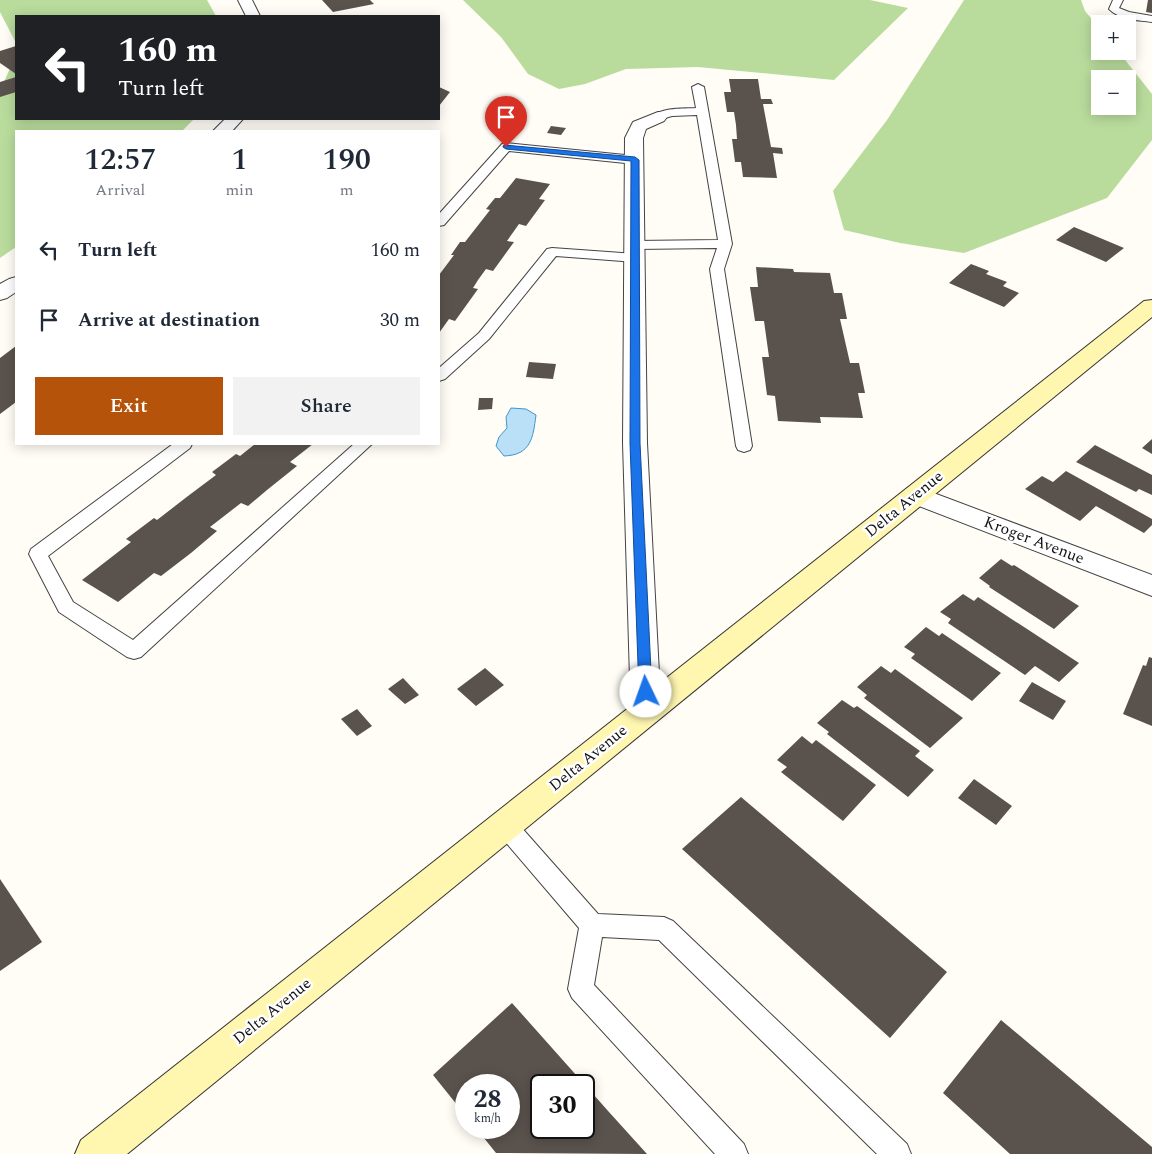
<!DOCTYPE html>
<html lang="en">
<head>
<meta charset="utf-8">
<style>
	:root { --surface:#fff; --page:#f2f2f3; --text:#1f2937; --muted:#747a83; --accent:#b45309 }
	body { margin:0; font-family:Spectral,serif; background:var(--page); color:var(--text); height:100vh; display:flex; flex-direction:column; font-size:19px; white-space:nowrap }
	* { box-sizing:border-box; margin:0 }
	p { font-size:16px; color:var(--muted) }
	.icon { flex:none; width:28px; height:28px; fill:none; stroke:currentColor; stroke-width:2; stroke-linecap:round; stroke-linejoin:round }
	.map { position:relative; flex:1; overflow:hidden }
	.panel { position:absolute; left:15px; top:130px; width:425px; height:315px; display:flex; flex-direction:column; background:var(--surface); border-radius:0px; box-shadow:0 2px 12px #0003 }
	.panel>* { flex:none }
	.top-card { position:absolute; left:15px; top:15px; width:425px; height:105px; border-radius:0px; box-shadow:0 2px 12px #0003; background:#202124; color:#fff; overflow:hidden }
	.controls { position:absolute; left:1091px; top:15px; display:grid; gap:10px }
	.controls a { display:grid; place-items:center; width:45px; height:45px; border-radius:0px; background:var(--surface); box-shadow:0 2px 12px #0003; font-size:25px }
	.speed { position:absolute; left:455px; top:1074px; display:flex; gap:10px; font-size:25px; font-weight:700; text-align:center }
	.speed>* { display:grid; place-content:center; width:65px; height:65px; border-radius:50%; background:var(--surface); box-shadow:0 2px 12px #0003; line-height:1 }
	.speed small { font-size:12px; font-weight:400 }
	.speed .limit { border:2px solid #111; border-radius:8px; background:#fff; color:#111 }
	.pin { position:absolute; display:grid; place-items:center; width:42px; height:42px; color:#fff; margin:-51px -21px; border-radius:50% 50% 50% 0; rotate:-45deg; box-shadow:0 0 5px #0007 }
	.pin .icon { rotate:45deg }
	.me { position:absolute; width:55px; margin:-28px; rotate:357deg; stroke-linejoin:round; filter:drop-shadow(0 0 4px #0008) }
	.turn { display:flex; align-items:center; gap:18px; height:105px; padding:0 20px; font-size:22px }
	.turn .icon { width:65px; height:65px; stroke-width:2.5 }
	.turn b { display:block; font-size:35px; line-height:42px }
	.eta { display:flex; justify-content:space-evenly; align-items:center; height:85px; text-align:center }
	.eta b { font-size:30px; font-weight:600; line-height:35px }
	.cta { display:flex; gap:10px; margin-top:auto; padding:10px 20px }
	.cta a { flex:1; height:58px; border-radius:0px; background:var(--accent); color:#fff; font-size:20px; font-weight:600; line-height:58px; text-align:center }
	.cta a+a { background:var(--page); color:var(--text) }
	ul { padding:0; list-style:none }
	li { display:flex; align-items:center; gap:15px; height:70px; padding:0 20px }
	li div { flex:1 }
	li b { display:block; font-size:19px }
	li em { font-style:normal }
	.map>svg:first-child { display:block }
	.forest { fill:#b9dc9c; fill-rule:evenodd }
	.water { fill:#b9e0f7; stroke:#3f96cf }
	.building { fill:#5a524d; fill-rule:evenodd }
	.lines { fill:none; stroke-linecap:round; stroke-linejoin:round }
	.lane-casing { stroke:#444; stroke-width:2 }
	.street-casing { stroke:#444; stroke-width:2 }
	.secondary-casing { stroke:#333; stroke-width:2 }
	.lane { fill:#fff; fill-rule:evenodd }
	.street { fill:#fff; fill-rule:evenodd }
	.secondary { fill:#fff6b0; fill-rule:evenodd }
	.route { fill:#1a73e8; stroke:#114b97 }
	.labels { text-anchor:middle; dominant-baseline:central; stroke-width:5; stroke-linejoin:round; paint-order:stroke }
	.street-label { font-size:16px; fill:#111; stroke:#fff }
</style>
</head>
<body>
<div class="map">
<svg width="1152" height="1154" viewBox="0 0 1152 1154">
	<rect width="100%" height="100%" fill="#fffdf5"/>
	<path class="forest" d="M0 0H207L216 16H16V43L0 12Z
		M463 0H870L908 8 834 80 698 67 626 69 585 84 559 89 528 74 501 37Z
		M964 0H1081L1085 11 1100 29V51H1118L1152 94V140L1107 198 964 253 900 243 844 230 833 191 887 120ZM1100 79H1128V106H1100Z
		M16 55V119H194L182 131H16V247L0 258V86L3 84Z"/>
	<path class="water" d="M511 408 526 409 536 415C533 438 531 455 504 456L496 446 499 437 507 428 506 417Z"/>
	<path class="building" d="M322 0H370L374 4 333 12Z
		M1148 0H1152V13L1146 12Z
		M16 46V74L0 63V51Z
		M16 77V92L0 97V82Z
		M729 79H758L761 99H771L773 104H763L771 147 782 148 783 154 773 153 777 178 743 177 741 162H735L732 139H737L736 125 734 112H727L724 92H731Z
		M439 87 450 92 439 106Z
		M551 126 566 128 561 135 547 133Z
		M516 178 550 184 539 199 545 200 526 226 519 224 507 241 514 242 493 271 486 269 478 280 473 288 478 289 455 321 449 319 439 333V275L454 255H451L460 242H465L490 210 486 209 495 198H500Z
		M1074 227 1124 248 1106 262 1056 240Z
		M971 264 989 271 986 274 1007 282 1003 286 1019 293 1004 307 949 283Z
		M756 267 793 269 794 272 830 273 834 293H842L847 319H840L850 363H859L865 393H858L863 418 820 417 821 423 778 421 775 396 767 395 762 357H769L764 321H755L750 287H758Z
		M16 346V402L0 414V358Z
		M529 362 556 364 553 379 526 377Z
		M479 398H493L492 409 478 410Z
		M1152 439V454L1142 448Z
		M255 444H313L290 462 297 466 267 490 248 506 241 503 210 527 217 531 191 553 161 576 154 573 118 602 82 580 131 542 126 539 154 518 157 520 188 496 216 475 212 472 236 454 240 456Z
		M1095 445 1152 475V495L1139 489 1136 492 1076 462Z
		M1066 471 1152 519V525L1144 533 1096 506 1080 521 1025 489 1042 476 1053 482Z
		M1001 559 1012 566 1014 565 1079 606 1054 629 989 587 990 586 979 578Z
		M963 594 974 601 978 597 1079 663 1059 682 1035 666 1025 675 948 623 951 619 940 612Z
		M926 627 939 636 942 633 1001 673 972 701 911 658 915 654 904 647Z
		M1149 657 1152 658V726L1123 714 1143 665 1146 666Z
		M881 666 891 673 895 669 963 718 930 748 864 698 867 695 857 687Z
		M485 668 504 685 476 706 457 689Z
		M403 678 419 695 405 704 388 689Z
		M1032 682 1066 701 1053 720 1019 701Z
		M842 700 854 708 857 706 920 751 915 756 934 770 908 797 827 734 829 732 817 723Z
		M357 709 372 726 357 736 341 719Z
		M802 736 812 744 816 740 876 785 843 821 781 772 787 767 777 760Z
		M974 779 1012 806 996 825 958 798Z
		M741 797 947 972 890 1038 682 849Z
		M0 879 42 942 0 971Z
		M512 1003 609 1112 647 1154 496 1153 476 1128H509V1085H466V1116L433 1075ZM541 1085H584V1128H541Z
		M1001 1020 1152 1147V1154H1010L943 1093Z"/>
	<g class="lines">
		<defs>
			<path id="lane" d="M1113 0H1123L1119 8 1129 12 1152 16V22C1138 20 1120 20 1109 9Z
				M698 84 704 87 732 244 724 269 752 446 750 450 744 452 738 450 736 446 710 269 717 248 635 249 628 245 635 241 718 240 697 115 672 116 658 120 652 117C662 107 683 109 696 108L692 87Z
				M506 143 635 156 641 160 635 164 509 151 444 225 439 226V214L502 144Z
				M552 248 636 254 643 258 636 262 556 256 489 339 445 379 439 381V368L479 333 547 249Z
				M173 444H192L190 448 48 556 73 602 133 640 354 444H372L141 657 134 659 127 657 59 612 29 554 31 549Z
				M505 815 513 818 598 914 664 917 673 921 907 1144 911 1154H877L659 940 602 937 594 985 744 1144 748 1154H715L572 998 568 989 579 928 497 832 494 825 497 818Z"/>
			<path id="street" d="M238 0H252L260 16H246Z
				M658 112 664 113 667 117 664 121 646 129 643 138 647 443 661 712 657 721 646 725 635 721 631 712 623 443 625 138 633 122Z
				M225 119H243L232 131H213Z
				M16 277V292L7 298 0 300V284L9 279Z
				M915 486 1152 575V596L906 501 902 495 906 489Z"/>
			<path id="secondary" d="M1152 300V317L127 1154H75L81 1140 1144 301Z"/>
		</defs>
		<use href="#lane" class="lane-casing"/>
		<use href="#street" class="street-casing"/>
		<use href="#secondary" class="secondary-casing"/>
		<use href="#lane" class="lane"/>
		<use href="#street" class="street"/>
		<use href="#secondary" class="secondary"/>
	</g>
	<path class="route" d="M504 145 635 157 639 160 640 443 652 692 650 696H641L639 692 630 443 631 161 506 149 503 147Z"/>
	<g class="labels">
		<g class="street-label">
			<text transform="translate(904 504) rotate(-39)">Delta Avenue</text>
			<text transform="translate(1034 540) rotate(21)">Kroger Avenue</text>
			<text transform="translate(588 758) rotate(-39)">Delta Avenue</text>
			<text transform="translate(272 1011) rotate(-39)">Delta Avenue</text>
		</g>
	</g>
</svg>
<div class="controls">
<a>+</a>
<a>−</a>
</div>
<div class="speed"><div>28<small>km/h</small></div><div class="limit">30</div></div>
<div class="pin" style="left:506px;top:147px;background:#d93025"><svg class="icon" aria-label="arrive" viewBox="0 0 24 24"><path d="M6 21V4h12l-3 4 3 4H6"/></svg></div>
<svg class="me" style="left:646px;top:692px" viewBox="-20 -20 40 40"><circle r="19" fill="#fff"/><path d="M0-13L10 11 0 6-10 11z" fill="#1a73e8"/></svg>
<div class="top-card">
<div class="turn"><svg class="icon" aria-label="left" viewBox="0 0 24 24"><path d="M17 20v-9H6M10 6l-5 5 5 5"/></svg><div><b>160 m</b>Turn left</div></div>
</div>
<section class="panel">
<div class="eta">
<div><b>12:57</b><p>Arrival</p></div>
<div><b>1</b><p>min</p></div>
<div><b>190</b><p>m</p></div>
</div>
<ul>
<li><svg class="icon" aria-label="left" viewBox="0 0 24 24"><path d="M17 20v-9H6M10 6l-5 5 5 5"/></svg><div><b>Turn left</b></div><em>160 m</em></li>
<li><svg class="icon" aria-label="arrive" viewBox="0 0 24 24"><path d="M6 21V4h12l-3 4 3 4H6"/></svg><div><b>Arrive at destination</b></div><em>30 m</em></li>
</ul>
<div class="cta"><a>Exit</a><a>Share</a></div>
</section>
</div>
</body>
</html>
